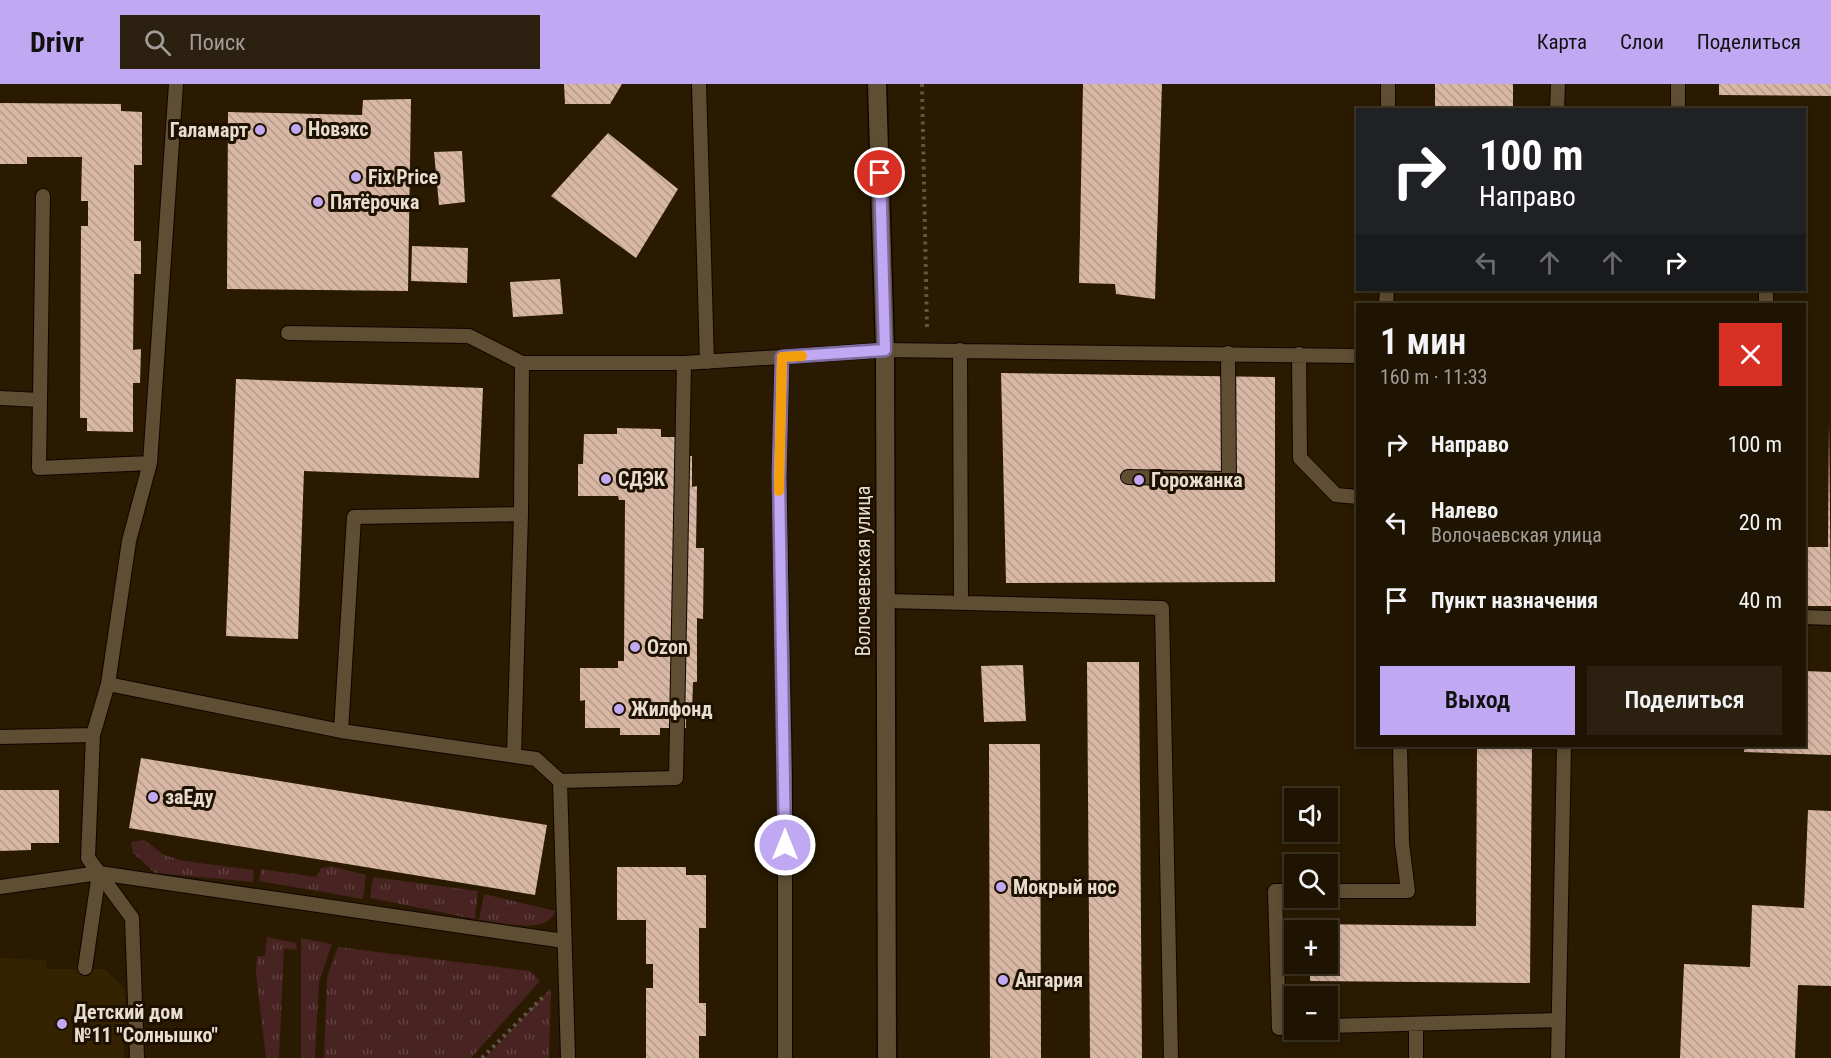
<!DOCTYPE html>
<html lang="ru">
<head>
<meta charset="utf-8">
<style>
	:root { --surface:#1f1401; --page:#2c2110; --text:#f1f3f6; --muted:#a19e99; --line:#3c3323; --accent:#c0a8f3 }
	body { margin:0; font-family:"Roboto Condensed",sans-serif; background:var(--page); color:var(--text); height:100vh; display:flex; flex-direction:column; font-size:22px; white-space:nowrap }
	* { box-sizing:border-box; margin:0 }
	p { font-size:20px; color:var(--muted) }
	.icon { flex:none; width:33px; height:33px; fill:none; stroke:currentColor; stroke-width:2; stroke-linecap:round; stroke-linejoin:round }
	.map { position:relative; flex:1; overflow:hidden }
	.side { position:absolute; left:1356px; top:219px; width:450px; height:444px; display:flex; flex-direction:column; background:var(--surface); border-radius:0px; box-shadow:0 3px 9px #0003,0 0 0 2px var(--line) }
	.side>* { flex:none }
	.guide { position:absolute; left:1356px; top:24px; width:450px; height:183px; border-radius:0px; box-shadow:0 3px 9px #0003,0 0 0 2px var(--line); background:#202124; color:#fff; overflow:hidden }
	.buttons { position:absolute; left:1284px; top:704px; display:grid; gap:12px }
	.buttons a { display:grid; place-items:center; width:54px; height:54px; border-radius:0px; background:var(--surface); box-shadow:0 3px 9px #0003,0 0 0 2px var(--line); font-size:30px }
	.pin { position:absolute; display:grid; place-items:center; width:51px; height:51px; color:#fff; margin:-26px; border:3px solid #fff; border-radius:50%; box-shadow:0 2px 6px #0007 }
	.me { position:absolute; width:66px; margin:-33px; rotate:0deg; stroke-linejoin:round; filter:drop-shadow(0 0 4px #0008) }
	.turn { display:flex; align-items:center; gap:21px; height:126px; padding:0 24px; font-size:27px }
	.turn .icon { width:78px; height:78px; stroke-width:2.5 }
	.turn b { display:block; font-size:42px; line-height:51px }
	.lanes { display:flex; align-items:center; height:57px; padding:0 24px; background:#0003; justify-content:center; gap:30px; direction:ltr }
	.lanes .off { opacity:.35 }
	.round { display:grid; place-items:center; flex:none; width:63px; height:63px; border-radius:0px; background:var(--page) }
	.overview { display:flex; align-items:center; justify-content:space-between; height:102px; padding:0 24px }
	h1 { font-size:36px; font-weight:600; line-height:45px }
	.cta { display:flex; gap:12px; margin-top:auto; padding:12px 24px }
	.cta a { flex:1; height:69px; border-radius:0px; background:var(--accent); color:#111; font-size:24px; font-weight:600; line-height:69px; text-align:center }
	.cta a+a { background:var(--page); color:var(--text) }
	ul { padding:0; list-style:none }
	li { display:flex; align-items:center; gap:18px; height:78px; padding:0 24px }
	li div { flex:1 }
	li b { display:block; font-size:22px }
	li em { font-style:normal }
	header { display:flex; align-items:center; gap:36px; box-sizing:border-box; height:84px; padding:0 30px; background:var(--accent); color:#111 }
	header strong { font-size:28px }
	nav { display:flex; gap:33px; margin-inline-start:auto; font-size:21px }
	.search { width:420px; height:54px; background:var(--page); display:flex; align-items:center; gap:15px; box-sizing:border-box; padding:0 21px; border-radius:0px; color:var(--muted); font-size:22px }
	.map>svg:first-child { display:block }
	.built { fill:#352200 }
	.grass { fill:url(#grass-tufts) }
	.building { fill:url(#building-back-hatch) }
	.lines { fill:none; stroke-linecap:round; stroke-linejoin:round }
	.lane-casing { stroke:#110500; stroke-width:16 }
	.secondary-casing { stroke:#110500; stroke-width:21 }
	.path { stroke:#635640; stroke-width:4; stroke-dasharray:3 4.5; stroke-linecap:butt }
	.lane { stroke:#5f4e33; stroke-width:14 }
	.secondary { stroke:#5f4e33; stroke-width:18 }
	.route-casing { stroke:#7d6d9e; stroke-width:15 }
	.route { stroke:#c0a8f3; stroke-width:10 }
	.slow { stroke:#f59e0b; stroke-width:10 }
	.poi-dot { fill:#c0a8f3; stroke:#1f1100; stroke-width:2 }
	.labels { text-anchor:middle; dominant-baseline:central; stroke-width:6; stroke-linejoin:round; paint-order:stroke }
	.poi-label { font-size:20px; font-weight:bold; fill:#e8decf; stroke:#1f1100; text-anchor:start }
	.street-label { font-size:20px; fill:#e8decf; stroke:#1f1100 }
</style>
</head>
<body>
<header>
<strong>Drivr</strong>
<div class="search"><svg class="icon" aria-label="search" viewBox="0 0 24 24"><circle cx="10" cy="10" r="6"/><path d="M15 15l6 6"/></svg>Поиск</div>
<nav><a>Карта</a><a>Слои</a><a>Поделиться</a></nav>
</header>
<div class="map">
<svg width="1831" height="974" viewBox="0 0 1831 974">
	<defs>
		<pattern id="grass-tufts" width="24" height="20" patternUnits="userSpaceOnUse" patternTransform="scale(1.5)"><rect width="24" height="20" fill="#472322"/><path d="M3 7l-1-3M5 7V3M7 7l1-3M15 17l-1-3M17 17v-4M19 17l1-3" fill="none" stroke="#624241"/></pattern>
		<pattern id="building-back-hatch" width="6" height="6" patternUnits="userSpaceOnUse" patternTransform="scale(1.5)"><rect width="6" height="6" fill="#d8b7a5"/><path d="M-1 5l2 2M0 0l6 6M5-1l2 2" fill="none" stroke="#b49a8b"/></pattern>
	</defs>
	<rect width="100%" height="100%" fill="#291a01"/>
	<path class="built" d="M0 874 46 876 47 885H104L125 905 124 974H0Z"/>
	<path class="grass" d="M144 756 164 771 184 777 254 786 253 798 155 789 133 769 131 758Z
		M331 782 366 791 363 815 259 797 261 785 316 793 321 784Z
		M373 793 478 807 475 835 370 814Z
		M484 810 556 827C545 852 502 838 479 836Z
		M267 853 296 859 297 866 284 865 279 974H266L256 890 257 872H265Z
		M301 854 332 860 319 898 315 974H301Z
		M338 863 530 887 540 897 471 974H324L327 892Z
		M551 904 549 974H485Z"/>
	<path class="building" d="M564 0H622L610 20H565Z
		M1083 0H1162L1155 215 1116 210 1115 200 1079 199Z
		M1435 0H1513V26H1435Z
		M1719 0H1831V12L1719 11Z
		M411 15 408 207 227 205 228 28 362 31 363 16Z
		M0 19 121 20V27L142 28V81H134V157H141V190H134L133 266 141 265 140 299H133V348L87 347V334H80L81 142H88V117H81L82 73H27V80H0Z
		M608 49 678 105 636 174 551 112Z
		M462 67 465 118 439 121 434 68Z
		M412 162 468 164 467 199 411 197Z
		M560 195 563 230 513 233 510 198Z
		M1001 289 1275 293V498L1006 499Z
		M236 295 483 304 479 394 304 387 298 555 226 552Z
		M1829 338 1831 522H1804V463H1828Z
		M617 344 661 345V353H685V372H692V403L697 402 696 464H704L703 535 697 534V598H693L692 626H686V644H660V651H620V644H585V616L580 617V584H618V577H624L625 416H619L618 412H578V380H583L584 350H617Z
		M1087 578H1139L1142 974H1090Z
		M1023 581 1026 637 984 638 981 582Z
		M1804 587 1831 588V671L1744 668 1745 662H1804Z
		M989 660H1040L1041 974H990Z
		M1477 662H1532L1530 899 1310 897V879H1328V846H1310V840L1476 842Z
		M141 674 547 741 535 811 129 744Z
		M0 706H59V759H31V766L0 767Z
		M1808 726 1831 727V902L1798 901 1795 974H1680L1684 880 1750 883 1752 821 1804 824Z
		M617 783H686V791H706V844H699V919H706V952H699V974H646V904H653V880H646V836H617Z"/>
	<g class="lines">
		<defs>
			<path id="lane" d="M699 0 707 278
				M1388 0V26
				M1557 26 1558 0
				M1678 26V0
				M43 112 39 384 150 379
				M1766 206V220
				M1386 220 1387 206
				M288 249 469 252 522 279
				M960 266 961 519
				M1299 270 1300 374 1336 411 1358 413
				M0 314 40 316
				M1128 393 1229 395 1228 269
				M886 517 1162 524 1171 974
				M1804 533 1831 534
				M108 600 341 647 536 675 560 697 676 694 684 279
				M341 647 354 433 521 430 522 279H684L782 273
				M0 653 93 651
				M514 671 521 430
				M560 697 568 974
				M0 803 99 789 564 857
				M1294 807H1275L1279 944 1294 943
				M1328 807H1408L1402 759 1400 662
				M85 884 99 789
				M1328 942 1559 936
				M137 974 132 834 88 774 93 651 108 600 129 457 150 379 176 0
				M785 974V690L779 393 782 273 885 266 1358 272
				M1416 974V940
				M1558 974 1564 662"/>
			<path id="secondary" d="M877 0 885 266 887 974"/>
		</defs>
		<use href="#lane" class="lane-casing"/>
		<use href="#secondary" class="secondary-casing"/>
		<path class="path" d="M922 0 927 245
			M482 974 543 913"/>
		<use href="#lane" class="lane"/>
		<use href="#secondary" class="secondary"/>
	</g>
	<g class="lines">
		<defs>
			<path id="route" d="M785 761 779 393 782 273 885 266 880 89"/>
		</defs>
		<use href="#route" class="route-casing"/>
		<use href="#route" class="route"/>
		<path class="slow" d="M779 407 782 273 802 272"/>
	</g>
	<g class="poi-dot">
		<circle cx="296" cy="45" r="6"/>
		<circle cx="260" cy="46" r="6"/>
		<circle cx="356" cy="93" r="6"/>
		<circle cx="318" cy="118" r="6"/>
		<circle cx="606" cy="395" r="6"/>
		<circle cx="1139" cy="396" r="6"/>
		<circle cx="635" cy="563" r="6"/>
		<circle cx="619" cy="625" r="6"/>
		<circle cx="153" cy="713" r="6"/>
		<circle cx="1001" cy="803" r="6"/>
		<circle cx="1003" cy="896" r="6"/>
		<circle cx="62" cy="940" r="6"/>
	</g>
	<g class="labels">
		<g class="poi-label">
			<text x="308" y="45">Новэкс</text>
			<text x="248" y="46" text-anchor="end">Галамарт</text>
			<text x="368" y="93">Fix Price</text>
			<text x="330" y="118">Пятёрочка</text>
			<text x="618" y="395">СДЭК</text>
			<text x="1151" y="396">Горожанка</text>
			<text x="647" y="563">Ozon</text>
			<text x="631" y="625">Жилфонд</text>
			<text x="165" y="713">заЕду</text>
			<text x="1013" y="803">Мокрый нос</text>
			<text x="1015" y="896">Ангария</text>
			<text x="74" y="928">Детский дом<tspan x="74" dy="23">№11 "Солнышко"</tspan></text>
		</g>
		<g class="street-label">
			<text transform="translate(863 487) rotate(-90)">Волочаевская улица</text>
		</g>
	</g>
</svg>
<div class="buttons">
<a><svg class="icon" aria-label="sound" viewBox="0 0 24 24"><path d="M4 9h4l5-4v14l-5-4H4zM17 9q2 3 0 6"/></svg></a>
<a><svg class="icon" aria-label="search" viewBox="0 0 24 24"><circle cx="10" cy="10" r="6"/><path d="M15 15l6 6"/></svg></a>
<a>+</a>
<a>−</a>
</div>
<div class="pin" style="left:880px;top:89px;background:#d93025"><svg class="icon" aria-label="arrive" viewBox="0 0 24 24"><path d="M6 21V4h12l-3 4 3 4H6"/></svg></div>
<svg class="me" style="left:785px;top:761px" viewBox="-20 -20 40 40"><circle r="17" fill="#c0a8f3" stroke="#fff" stroke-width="3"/><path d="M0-11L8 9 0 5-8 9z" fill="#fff"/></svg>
<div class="guide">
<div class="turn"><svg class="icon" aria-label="right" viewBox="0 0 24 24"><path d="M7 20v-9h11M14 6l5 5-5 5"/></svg><div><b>100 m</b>Направо</div></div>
<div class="lanes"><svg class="icon off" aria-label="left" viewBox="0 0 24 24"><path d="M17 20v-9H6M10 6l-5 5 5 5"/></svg><svg class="icon off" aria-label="ahead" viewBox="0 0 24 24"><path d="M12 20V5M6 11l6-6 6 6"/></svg><svg class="icon off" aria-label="ahead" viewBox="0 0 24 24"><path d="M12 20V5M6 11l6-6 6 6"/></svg><svg class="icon" aria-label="right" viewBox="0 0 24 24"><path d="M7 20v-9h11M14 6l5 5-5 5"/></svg></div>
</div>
<section class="side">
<div class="overview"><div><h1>1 мин</h1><p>160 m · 11:33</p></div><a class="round" style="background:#d93025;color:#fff"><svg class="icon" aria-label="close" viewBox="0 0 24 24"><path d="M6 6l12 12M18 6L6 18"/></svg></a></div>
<ul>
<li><svg class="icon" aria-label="right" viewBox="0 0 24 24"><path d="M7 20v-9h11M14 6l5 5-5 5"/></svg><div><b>Направо</b></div><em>100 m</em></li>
<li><svg class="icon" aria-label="left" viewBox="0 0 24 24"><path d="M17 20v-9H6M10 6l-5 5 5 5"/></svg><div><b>Налево</b><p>Волочаевская улица</p></div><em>20 m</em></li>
<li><svg class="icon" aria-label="arrive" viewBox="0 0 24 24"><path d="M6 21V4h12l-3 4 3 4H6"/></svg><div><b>Пункт назначения</b></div><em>40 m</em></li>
</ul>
<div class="cta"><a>Выход</a><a>Поделиться</a></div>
</section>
</div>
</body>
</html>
